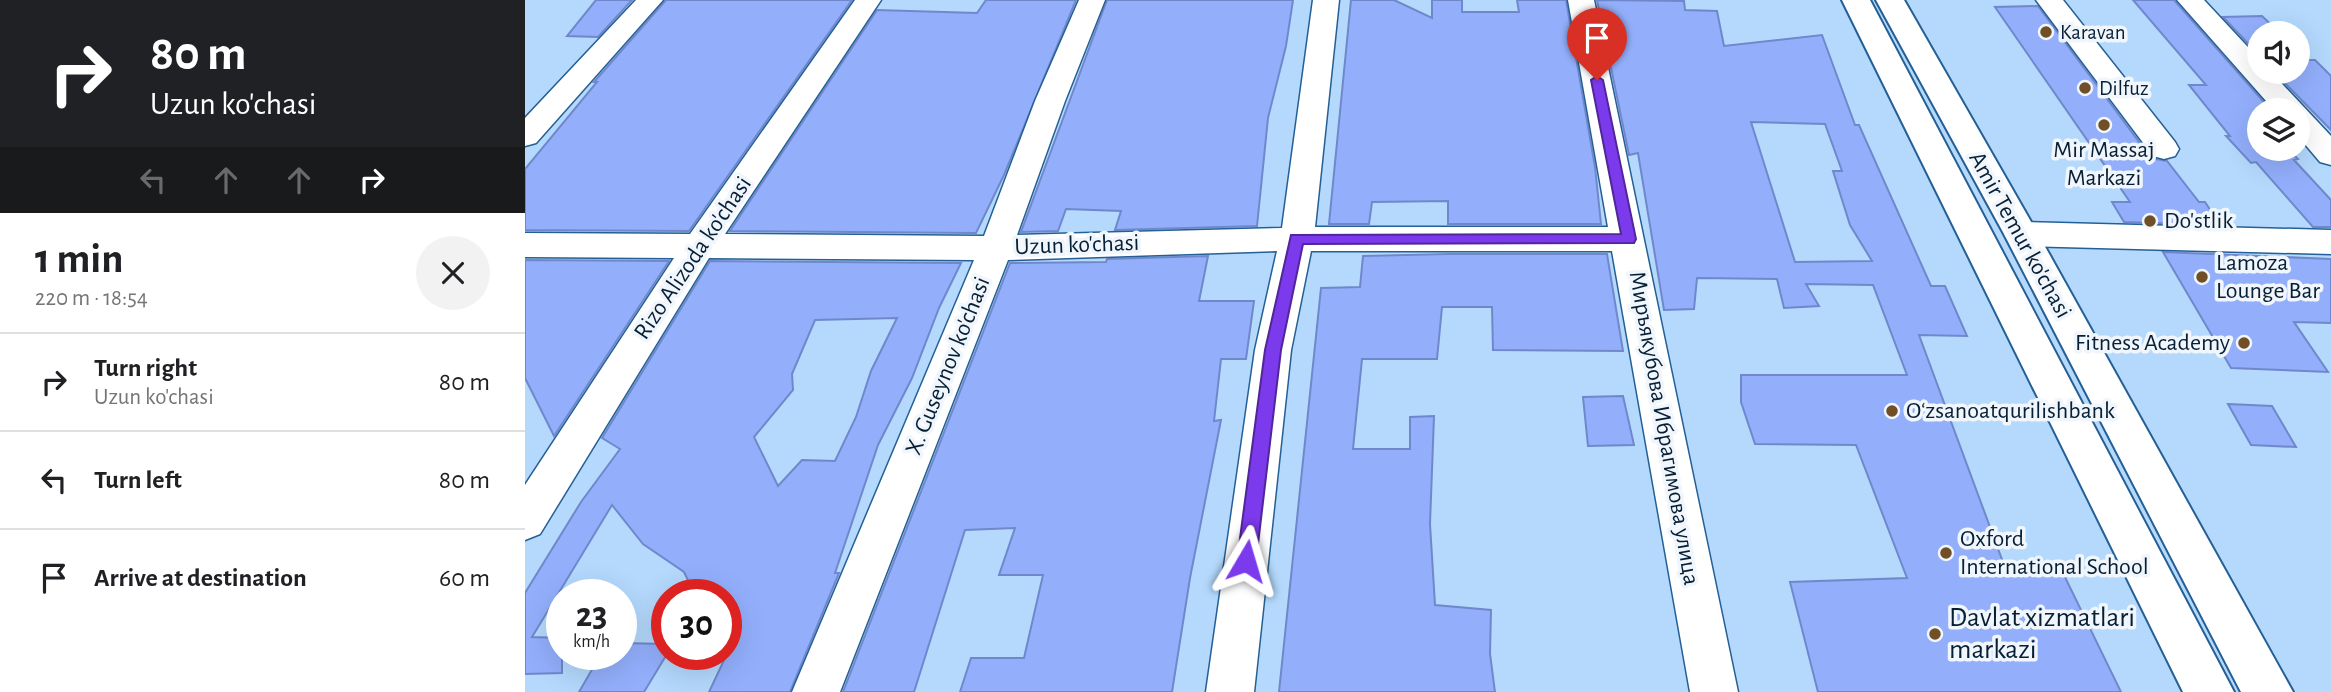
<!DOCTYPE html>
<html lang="en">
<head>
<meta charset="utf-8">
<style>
	:root { --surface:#fff; --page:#f2f2f2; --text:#202124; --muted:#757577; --line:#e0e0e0 }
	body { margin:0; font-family:"Alegreya Sans",sans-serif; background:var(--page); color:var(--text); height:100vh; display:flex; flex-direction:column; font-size:26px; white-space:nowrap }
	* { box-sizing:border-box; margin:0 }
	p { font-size:23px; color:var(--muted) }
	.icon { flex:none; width:38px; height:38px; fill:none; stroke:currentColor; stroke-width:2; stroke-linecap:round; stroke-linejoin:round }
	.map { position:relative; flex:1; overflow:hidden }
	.drawer { display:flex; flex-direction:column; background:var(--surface); width:525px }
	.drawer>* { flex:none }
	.banner { background:#202124; color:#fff; overflow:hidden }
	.fabs { position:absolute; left:1722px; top:21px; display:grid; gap:14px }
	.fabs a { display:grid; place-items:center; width:63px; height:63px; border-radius:50%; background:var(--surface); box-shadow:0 7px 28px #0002; font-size:35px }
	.speed { position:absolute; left:21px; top:579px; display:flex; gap:14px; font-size:35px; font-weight:700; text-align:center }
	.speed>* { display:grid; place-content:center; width:91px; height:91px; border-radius:50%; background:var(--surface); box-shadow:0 7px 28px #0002; line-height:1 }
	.speed small { font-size:18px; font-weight:400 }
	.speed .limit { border:10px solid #d22; background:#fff; color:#111 }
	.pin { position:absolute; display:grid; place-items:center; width:60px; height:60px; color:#fff; margin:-72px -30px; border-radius:50% 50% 50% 0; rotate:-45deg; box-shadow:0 0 7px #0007 }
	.pin .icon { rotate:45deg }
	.me { position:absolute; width:77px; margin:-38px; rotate:7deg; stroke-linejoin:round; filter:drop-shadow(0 0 5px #0008) }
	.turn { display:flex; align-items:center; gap:24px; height:147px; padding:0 35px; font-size:32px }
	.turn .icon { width:91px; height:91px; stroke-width:2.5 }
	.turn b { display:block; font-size:49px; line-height:60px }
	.lanes { display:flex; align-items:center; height:66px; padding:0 35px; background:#0003; justify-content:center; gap:35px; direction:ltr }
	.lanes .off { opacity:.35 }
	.round { display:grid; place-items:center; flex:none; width:74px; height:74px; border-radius:37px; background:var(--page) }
	.overview { display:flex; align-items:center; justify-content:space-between; height:119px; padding:0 35px }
	h1 { font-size:42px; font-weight:700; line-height:52px }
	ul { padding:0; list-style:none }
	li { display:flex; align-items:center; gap:21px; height:98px; padding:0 35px; border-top:2px solid var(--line) }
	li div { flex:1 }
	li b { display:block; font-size:26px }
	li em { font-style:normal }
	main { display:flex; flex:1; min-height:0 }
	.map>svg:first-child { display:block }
	.building { fill:#93affc; stroke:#7088cb; stroke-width:2; fill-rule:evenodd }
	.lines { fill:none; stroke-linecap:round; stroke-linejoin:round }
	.minor-casing { stroke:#246095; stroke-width:3 }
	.major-casing { stroke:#246095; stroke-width:4 }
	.minor { fill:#fff; fill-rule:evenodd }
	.major { fill:#fff; fill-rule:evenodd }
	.route { fill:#7c3aed; stroke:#51269a; stroke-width:2 }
	.poi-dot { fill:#704e26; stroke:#f0f6fc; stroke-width:2.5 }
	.labels { text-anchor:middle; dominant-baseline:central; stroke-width:7; stroke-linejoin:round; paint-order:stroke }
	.far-poi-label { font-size:21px; fill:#061f35; stroke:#f0f6fc; text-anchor:start }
	.poi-label { font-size:24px; fill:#061f35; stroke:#f0f6fc; text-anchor:start }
	.street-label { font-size:24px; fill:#061f35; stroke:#f0f6fc }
	.near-poi-label { font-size:28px; fill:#061f35; stroke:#f0f6fc; text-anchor:start }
</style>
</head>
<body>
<main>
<section class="drawer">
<div class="banner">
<div class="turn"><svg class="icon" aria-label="right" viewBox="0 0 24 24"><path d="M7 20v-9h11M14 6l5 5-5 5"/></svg><div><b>80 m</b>Uzun ko'chasi</div></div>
<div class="lanes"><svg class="icon off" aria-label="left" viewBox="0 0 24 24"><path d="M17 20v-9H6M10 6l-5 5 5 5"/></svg><svg class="icon off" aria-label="ahead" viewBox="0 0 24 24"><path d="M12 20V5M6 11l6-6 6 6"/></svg><svg class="icon off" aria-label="ahead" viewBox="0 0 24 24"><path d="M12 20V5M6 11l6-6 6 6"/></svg><svg class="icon" aria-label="right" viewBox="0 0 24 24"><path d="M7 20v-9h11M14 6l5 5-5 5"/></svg></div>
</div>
<div class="overview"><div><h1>1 min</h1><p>220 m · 18:54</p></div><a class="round"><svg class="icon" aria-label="close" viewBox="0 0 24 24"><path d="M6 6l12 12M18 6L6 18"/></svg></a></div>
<ul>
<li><svg class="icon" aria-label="right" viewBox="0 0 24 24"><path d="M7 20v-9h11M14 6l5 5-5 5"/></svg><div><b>Turn right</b><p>Uzun ko'chasi</p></div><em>80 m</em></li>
<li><svg class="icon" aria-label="left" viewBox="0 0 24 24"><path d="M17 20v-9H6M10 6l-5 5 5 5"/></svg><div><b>Turn left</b></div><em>80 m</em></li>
<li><svg class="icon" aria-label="arrive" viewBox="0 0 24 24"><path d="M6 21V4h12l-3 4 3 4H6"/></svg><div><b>Arrive at destination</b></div><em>60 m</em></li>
</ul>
</section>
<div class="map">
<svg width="1806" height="692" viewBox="0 0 1806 692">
	<rect width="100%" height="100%" fill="#b4d9fd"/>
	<path class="building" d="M71 0H107L73 37 42 36Z
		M141 0H327L164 231 0 230V169L72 82H69Z
		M461 0H551L479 175 451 233 205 231 352 10 452 13Z
		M582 0H768L761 46 743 118 732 226 590 230 596 211 541 209 533 231 496 232Z
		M826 0H869L907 18V0H937V12H994L992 0H1041L1070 167 1076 224H923V201L847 202 844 224H804Z
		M1072 0 1159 1 1160 10 1192 11 1199 46 1297 35 1330 125H1334L1406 286H1420L1442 336 1394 335 1482 573H1538L1596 692H1293L1265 582 1382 578 1331 445 1230 444 1216 402V375H1382L1348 285 1281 284 1294 306 1259 308 1252 279 1172 278 1169 309 1139 310 1113 153 1104 155ZM1226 122 1300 124 1317 171H1308L1325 225 1347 261 1270 262Z
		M1608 0H1649L1746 110H1734V149H1763L1773 159 1769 160 1806 200V227H1788L1731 162 1726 163 1701 136H1705L1664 85H1681Z
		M1513 6 1626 158 1642 161 1674 202H1680L1695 225 1599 222 1587 202H1605L1470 7Z
		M1737 16 1755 33H1734V55L1698 17Z
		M1773 51 1782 60H1790L1806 76V130L1749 72H1773Z
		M1638 252 1806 259V323L1769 322 1803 372 1706 368Z
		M924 254H1082L1098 351 968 350 967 307H917L912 359H837L828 449H885V417L909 416 905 524 910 605 966 610 965 654 970 692H754L796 288 835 287 838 256Z
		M683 256 674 301H729L721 359H696L689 421 696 420 665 578 647 692H435L446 658H499L518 575H474L490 528 440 530 389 692H318L485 263 581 262 582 259Z
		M0 260 144 261 29 436 0 378Z
		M185 261 436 263 414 308 387 378 353 445 310 573H314L265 692H184L201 656V595H170L159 572 118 544 87 505 7 637 37 638V673L0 674V593L56 502 95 449 77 438ZM372 318 346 371 331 417 310 461 277 460 253 486 229 437 268 390 267 374 290 320Z
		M1098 396 1109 445 1063 446 1058 397Z
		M1703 404 1747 406 1771 447 1726 445Z
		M96 643 142 644V654L119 692H54L76 654H96Z"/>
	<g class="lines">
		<defs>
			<path id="minor" d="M111 0H138L11 143 0 146V118Z
				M330 0H356L200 234 459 236 510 101 554 0H580L540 101 492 235 757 228 788 0H814L790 227H1083L1043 0H1069L1213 692H1165L1087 251H786L766 350 729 692H681L730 350 752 251 483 260 315 692H267L449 260 184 258 15 534 0 540V485L149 258 0 257V233L165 234Z
				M1511 0H1538L1650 142 1654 149 1650 156 1639 159 1628 156Z
				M1652 0H1679L1734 59V72H1746L1806 136V165L1795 162 1773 136V110H1749Z
				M1496 222 1806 230V254L1496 246 1484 242 1479 234 1484 226Z"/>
			<path id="major" d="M1317 0H1345L1709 692H1658Z
				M1351 0H1379L1513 234 1768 692H1716L1479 234Z"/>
		</defs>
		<use href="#minor" class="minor-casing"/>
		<use href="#major" class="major-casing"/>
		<use href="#minor" class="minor"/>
		<use href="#major" class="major"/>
	</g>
	<path class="route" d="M1072 76 1078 80 1111 239 1109 243 778 244 756 350 731 561 728 567 721 569 715 567 712 561 740 350 766 235 1096 234 1066 80Z"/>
	<g class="poi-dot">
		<circle cx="1521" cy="32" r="7"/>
		<circle cx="1560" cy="88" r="7"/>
		<circle cx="1579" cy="125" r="7"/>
		<circle cx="1625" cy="221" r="7"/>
		<circle cx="1677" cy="277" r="7"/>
		<circle cx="1719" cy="343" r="7"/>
		<circle cx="1367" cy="411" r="7"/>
		<circle cx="1421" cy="553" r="7"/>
		<circle cx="1410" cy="634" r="7"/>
	</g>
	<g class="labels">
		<g class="far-poi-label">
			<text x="1535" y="32">Karavan</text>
			<text x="1574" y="88">Dilfuz</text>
		</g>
		<g class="poi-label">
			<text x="1579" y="150" text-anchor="middle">Mir Massaj<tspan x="1579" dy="28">Markazi</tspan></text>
			<text x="1639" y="221">Do'stlik</text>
			<text x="1691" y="263">Lamoza<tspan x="1691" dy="28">Lounge Bar</tspan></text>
			<text x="1705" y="343" text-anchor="end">Fitness Academy</text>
			<text x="1381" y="411">Oʻzsanoatqurilishbank</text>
			<text x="1435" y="539">Oxford<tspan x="1435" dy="28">International School</tspan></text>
		</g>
		<g class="street-label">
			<text transform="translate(1495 235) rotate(61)">Amir Temur ko'chasi</text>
			<text transform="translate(552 245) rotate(-2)">Uzun ko'chasi</text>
			<text transform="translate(168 258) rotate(-56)">Rizo Alizoda ko'chasi</text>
			<text transform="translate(423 366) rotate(-68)">X. Guseynov ko'chasi</text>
			<text transform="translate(1139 428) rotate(80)">Миръякубова Ибрагимова улица</text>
		</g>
		<g class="near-poi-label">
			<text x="1424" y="618">Davlat xizmatlari<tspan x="1424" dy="32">markazi</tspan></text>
		</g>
	</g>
</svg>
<div class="fabs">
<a><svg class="icon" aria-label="sound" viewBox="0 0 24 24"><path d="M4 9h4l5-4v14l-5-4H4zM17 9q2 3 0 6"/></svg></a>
<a><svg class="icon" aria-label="layers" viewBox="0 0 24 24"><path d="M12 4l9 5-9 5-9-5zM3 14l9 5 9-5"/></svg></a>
</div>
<div class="speed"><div>23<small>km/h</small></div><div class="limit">30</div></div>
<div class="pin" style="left:1072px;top:80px;background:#d93025"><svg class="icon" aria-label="arrive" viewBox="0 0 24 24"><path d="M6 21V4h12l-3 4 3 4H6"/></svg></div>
<svg class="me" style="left:721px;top:561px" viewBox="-20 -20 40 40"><path d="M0-17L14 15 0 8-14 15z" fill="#7c3aed" stroke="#fff" stroke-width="4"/></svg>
</div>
</main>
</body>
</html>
